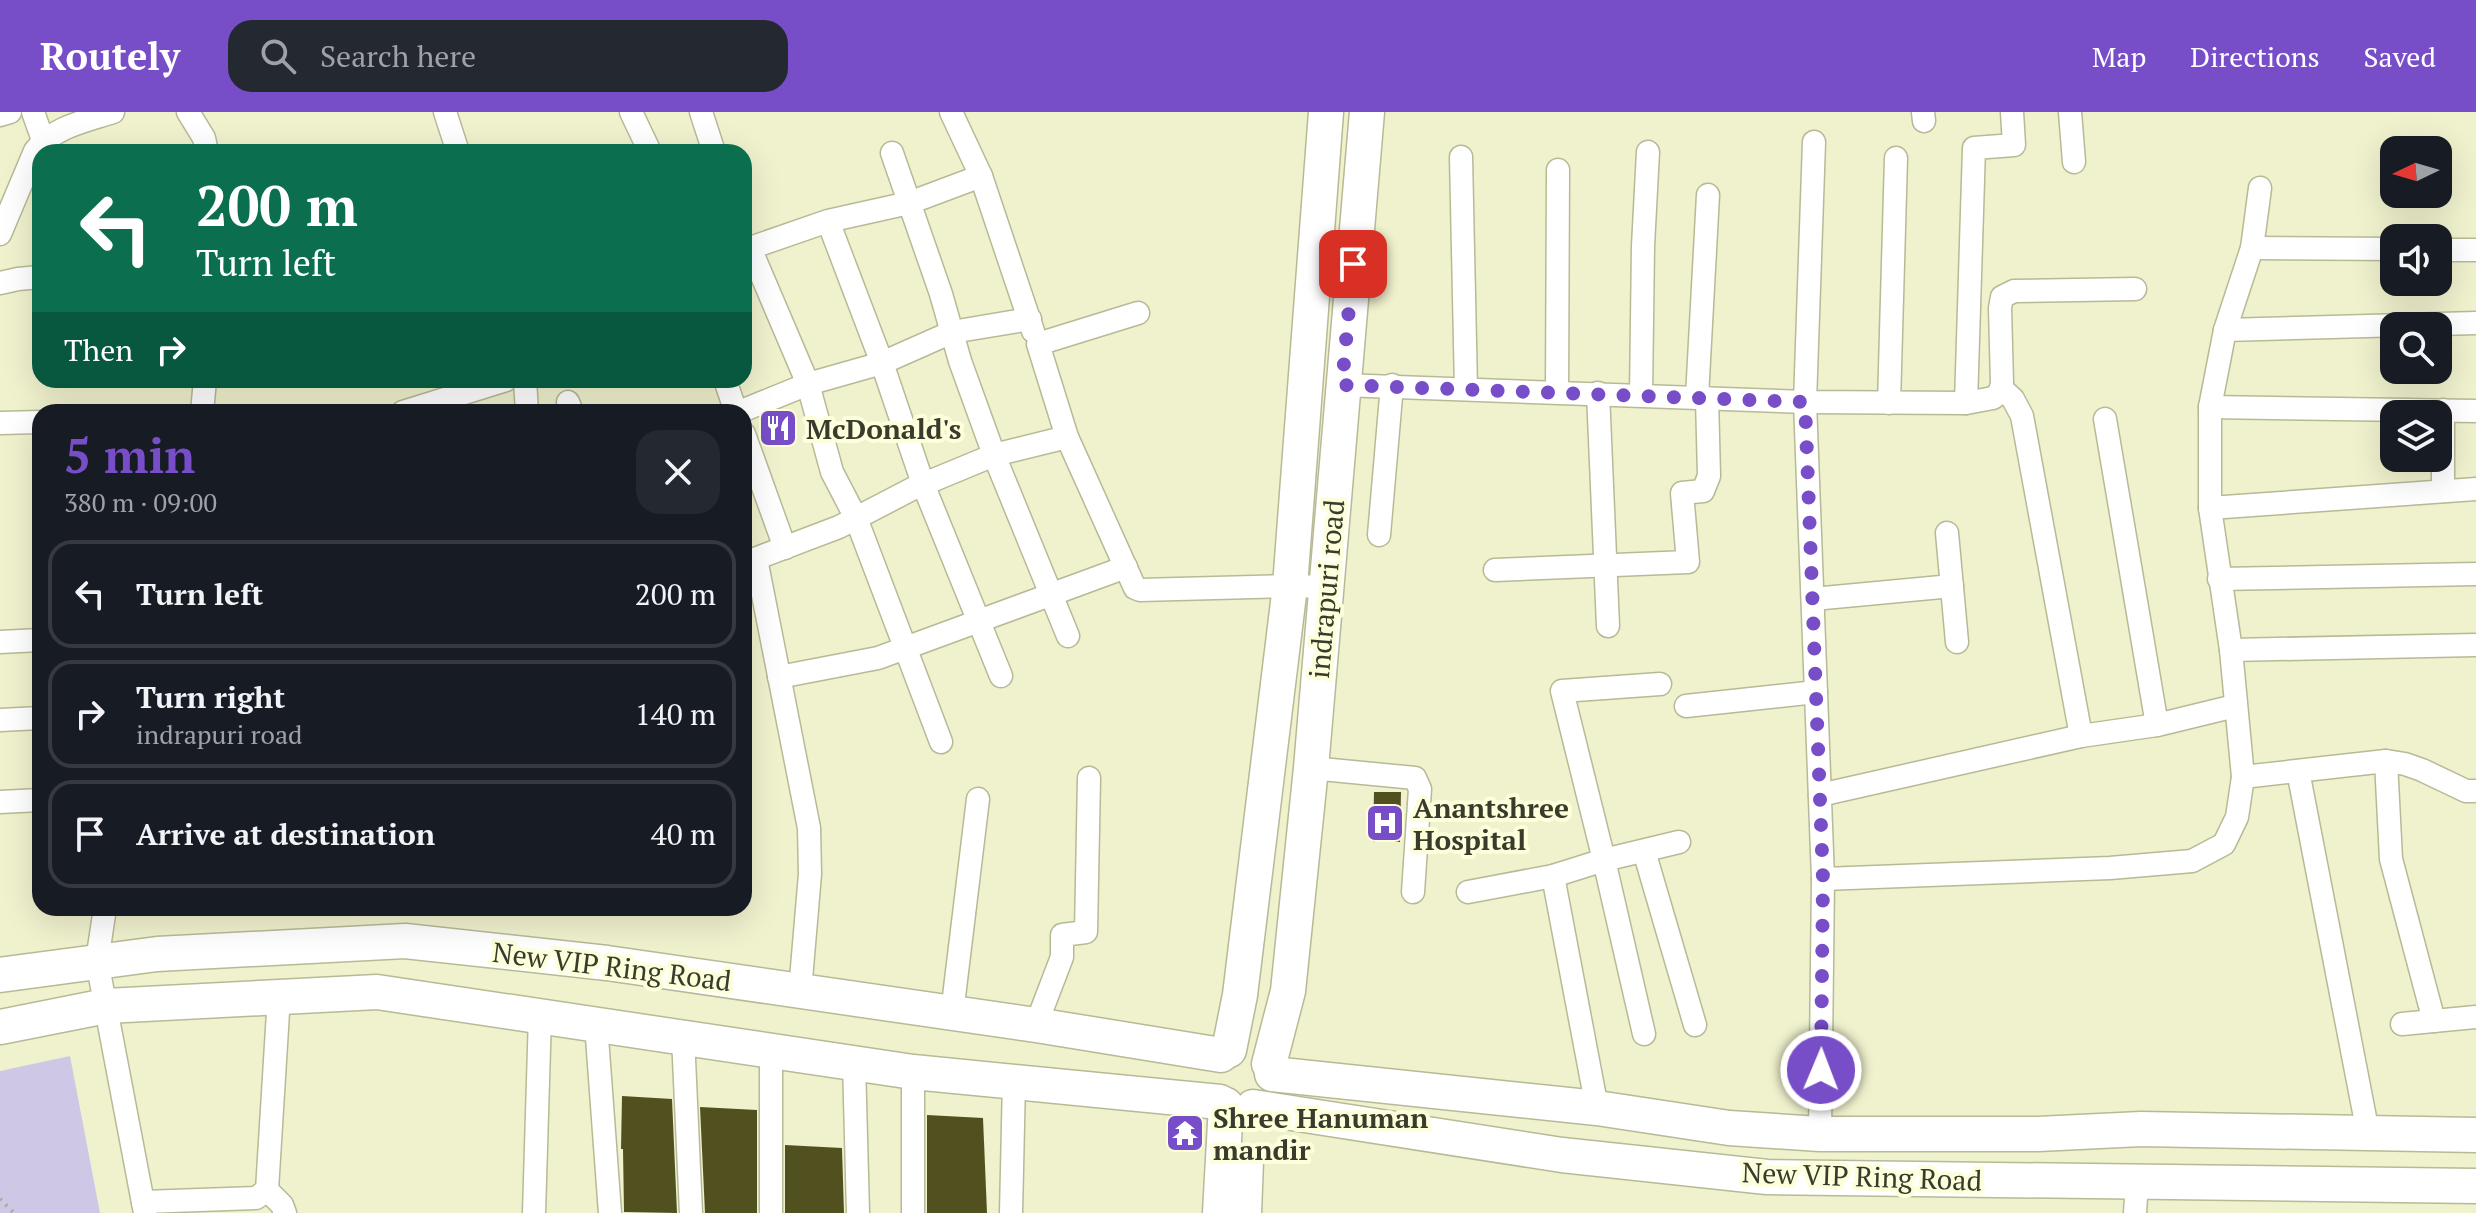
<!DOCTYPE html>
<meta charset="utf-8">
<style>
:root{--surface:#171b24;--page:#242831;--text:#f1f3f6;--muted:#9ea1a6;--line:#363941;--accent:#774ec7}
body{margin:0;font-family:"PT Serif",serif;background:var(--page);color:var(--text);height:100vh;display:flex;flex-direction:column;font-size:30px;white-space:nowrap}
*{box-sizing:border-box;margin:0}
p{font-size:26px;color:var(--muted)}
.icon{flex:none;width:44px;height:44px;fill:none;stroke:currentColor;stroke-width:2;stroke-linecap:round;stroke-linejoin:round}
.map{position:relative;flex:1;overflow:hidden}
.panel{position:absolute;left:32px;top:292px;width:720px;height:512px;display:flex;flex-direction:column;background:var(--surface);border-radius:24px;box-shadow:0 8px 32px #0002}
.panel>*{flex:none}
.top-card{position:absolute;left:32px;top:32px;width:720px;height:244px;border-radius:24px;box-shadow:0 8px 32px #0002;background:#0b6e4f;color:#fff;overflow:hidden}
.needle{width:52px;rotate:265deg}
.fabs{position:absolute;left:2380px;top:24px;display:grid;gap:16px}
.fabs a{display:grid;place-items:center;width:72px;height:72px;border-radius:16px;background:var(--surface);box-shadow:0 8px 32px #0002;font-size:40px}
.pin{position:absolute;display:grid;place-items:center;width:68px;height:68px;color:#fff;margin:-34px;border-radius:16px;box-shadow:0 4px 12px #0006}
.me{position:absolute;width:88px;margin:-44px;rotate:1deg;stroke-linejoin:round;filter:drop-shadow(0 0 6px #0008)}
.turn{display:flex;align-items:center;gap:28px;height:168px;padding:0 32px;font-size:36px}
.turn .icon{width:104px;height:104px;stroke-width:2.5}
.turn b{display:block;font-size:56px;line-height:68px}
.then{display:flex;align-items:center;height:76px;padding:0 32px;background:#0003;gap:16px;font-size:30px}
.round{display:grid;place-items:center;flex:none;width:84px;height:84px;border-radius:24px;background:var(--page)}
.overview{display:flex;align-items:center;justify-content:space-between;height:136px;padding:0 32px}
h1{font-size:48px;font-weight:600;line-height:60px;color:var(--accent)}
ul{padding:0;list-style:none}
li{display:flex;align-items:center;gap:24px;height:108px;margin:0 16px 12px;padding:0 16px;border:4px solid var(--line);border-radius:24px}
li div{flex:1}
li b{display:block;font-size:30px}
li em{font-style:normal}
header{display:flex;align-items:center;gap:48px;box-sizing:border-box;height:112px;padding:0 40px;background:var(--accent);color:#fff}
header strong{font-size:38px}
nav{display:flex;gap:44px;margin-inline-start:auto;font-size:28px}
.search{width:560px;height:72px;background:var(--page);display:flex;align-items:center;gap:20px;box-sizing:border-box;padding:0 28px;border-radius:24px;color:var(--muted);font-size:30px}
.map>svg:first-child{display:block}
.green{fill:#cec8e6}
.building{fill:#515120}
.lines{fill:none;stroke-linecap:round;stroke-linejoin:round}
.street-casing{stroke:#b8b996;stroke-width:25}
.primary-casing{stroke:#b8b996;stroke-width:37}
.path{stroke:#aaab8f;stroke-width:4;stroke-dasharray:2 6;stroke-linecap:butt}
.street{stroke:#fff;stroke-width:22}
.primary{stroke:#fff;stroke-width:34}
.route{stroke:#774ec7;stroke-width:14;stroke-dasharray:0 25.2}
.labels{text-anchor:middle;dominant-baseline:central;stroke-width:8;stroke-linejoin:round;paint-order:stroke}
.poi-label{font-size:28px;font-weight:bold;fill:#3a3b2c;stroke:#fdffda;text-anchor:start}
.street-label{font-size:28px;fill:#3a3b2c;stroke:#fdffda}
</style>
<header>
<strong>Routely</strong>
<div class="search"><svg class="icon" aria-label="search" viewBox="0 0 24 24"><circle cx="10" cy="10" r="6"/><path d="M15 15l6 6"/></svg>Search here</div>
<nav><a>Map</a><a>Directions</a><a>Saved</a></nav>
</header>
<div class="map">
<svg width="2476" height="1101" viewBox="0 0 2476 1101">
<rect width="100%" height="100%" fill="#f0f1cd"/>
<path class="green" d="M 70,944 L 100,1101 L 0,1101 L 0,959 Z"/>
<g class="building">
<path d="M 1374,680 L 1401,680 L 1400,730 L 1373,730 Z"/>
<path d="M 622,984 L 672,987 L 677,1101 L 624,1100 L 623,1037 L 621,1037 Z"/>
<path d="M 700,995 L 757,998 L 757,1101 L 705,1101 Z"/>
<path d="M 927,1003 L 983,1006 L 987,1101 L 927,1101 Z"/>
<path d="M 785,1033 L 842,1036 L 844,1101 L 785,1101 Z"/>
</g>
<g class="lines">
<g class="street-casing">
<g id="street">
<path d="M 33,0 L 43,28"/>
<path d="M 188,0 L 204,26 L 207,40"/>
<path d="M 445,0 L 458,40"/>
<path d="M 631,0 L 650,40"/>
<path d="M 701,0 L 714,40"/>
<path d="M 951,0 L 981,64 L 1033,219"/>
<path d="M 1923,0 L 1924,9"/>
<path d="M 2070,0 L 2074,50"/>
<path d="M 0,3 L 10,0"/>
<path d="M 1814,30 L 1805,290 L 1823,767 L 1820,1022"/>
<path d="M 892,41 L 941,182 L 960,249 L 994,343 L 1068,524"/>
<path d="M 1461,45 L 1466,277"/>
<path d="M 828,109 L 882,251 L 808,272 L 750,136 L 828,109 L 909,91 L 981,64"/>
<path d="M 0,122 L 35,39 C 53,15 86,9 113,0"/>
<path d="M 2252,136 L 2394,137"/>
<path d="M 2438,138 L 2476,138"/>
<path d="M 0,171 L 18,167 L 40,165"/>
<path d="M 2225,218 L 2476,211"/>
<path d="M 525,268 L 527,300"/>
<path d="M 725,268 L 736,300"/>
<path d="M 1342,273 L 1805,290 L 1966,291 L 1993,286 L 2000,280 L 2002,272 L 2000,196 L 2002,185 L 2014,179 L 2135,177"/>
<path d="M 1557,280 L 1558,58"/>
<path d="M 1598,281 L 1608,514"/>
<path d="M 1641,283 L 1643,134 L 1648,40"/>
<path d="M 1697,285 L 1708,83"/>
<path d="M 568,290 L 572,300"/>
<path d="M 1889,291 L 1896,46"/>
<path d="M 1966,291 L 1974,36 L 2014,33 L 2012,0"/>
<path d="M 2210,295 L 2476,299"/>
<path d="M 2443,298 L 2443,379"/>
<path d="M 202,300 L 205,268"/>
<path d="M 403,300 L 506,268"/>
<path d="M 739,300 L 808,272 L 832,360 L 856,406 L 941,630"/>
<path d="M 0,311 L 40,310"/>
<path d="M 744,322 L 785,436"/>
<path d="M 1067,325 L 1135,476 L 1140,478 L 1290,474 L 1328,475"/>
<path d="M 2210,396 L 2476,377"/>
<path d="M 1947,421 L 1957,530"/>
<path d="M 1379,423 L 1392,273"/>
<path d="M 756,447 L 809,716 L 810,762 L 800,879"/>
<path d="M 744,451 L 839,415 L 912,377 L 994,343 L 1067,325 L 1038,232 L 1138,201"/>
<path d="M 1495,458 L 1688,450 L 1682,381 L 1703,379 L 1709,364 L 1707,286"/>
<path d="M 2219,467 L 2476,462"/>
<path d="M 1813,487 L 1952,474"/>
<path d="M 0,530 L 40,528"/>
<path d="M 2231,538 L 2476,533"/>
<path d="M 1001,564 L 923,372 L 882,251 L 952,220 L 1030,207"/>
<path d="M 779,565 L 878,546 L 1126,455"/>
<path d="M 1686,594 L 1816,580"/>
<path d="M 0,608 L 40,606"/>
<path d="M 2157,613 L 2235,594"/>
<path d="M 2081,624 L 2157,613 L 2105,307"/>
<path d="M 2386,649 L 2391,747 L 2434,909"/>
<path d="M 1311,656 L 1415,666 L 1420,677 L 1413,780"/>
<path d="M 2298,659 L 2368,1021"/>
<path d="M 2243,665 L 2386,649 L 2405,652 L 2422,658 L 2466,679 L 2476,679"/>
<path d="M 1820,683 L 2081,624 L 2022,304 L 2013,287 L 2001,276"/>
<path d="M 0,690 L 40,688"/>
<path d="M 1644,739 L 1695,913"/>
<path d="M 1823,767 L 2110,756 L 2192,749 L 2224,732 L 2237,705 L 2243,665 L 2231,538 L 2210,396 L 2210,295 L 2225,218 L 2252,136 L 2260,76"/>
<path d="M 1468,780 L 1553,764"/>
<path d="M 105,796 L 97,849 L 145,1101"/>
<path d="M 952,901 L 978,687"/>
<path d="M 596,912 L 610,1101"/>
<path d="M 2402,912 L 2476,905"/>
<path d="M 1036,913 L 1062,845 L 1062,823 L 1086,820 L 1089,666"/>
<path d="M 1644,922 L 1604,748 L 1679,730"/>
<path d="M 683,925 L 691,1101"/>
<path d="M 771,938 L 771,1101"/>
<path d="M 854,950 L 858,1101"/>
<path d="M 1597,996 L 1553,764 L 1604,748 L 1562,579 L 1660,572"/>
<path d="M 267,1078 L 282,1093 L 285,1101"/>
<path d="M 143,1090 L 256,1086 L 267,1078 L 279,884"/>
<path d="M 534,1101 L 540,903"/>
<path d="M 913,1101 L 913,960"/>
<path d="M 1011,1101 L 1014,969"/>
<path d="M 2135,1101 L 2137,1070"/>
</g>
</g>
<g class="primary-casing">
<g id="primary">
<path d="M 0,863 L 157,842 L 405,829 L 607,851 L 1036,913 L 1221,943"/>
<path d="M 0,915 L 106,894 L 377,880 L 913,960 L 1220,990"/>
<path d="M 1229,938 L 1240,883 L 1290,474 L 1326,0"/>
<path d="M 1269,952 L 1288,879 L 1311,656 L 1367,0"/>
<path d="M 1272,962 L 1597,996 L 1729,1016 L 1820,1022 L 2038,1022 L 2141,1017 L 2476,1023"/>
<path d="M 1253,995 L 1562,1043 L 1767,1065 L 2476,1074"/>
<path d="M 1220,1101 L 1226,993"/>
<path d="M 1244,1101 L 1246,1049"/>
</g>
</g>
<path class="path" d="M 0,1087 L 14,1101"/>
<use href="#street" class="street"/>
<use href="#primary" class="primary"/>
</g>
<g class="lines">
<path class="route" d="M 1353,152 L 1342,273 L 1805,290 L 1823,767 L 1821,958"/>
</g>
<defs>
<g id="restaurant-square" transform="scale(2)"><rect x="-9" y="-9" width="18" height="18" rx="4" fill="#774ec7" stroke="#fdffda"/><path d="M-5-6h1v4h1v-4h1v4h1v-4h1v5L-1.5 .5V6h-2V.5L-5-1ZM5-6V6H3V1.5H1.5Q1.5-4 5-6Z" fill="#fff"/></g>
<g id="hospital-square" transform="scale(2)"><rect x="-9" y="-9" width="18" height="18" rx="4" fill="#774ec7" stroke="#fdffda"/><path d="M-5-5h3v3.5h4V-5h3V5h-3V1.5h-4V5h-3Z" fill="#fff"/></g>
<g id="temple-square" transform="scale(2)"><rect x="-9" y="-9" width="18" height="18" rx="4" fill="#774ec7" stroke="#fdffda"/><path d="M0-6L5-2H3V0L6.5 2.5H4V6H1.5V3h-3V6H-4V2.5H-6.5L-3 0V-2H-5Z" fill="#fff"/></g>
</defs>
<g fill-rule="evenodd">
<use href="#restaurant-square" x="778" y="316"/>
<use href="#hospital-square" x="1385" y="711"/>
<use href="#temple-square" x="1185" y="1021"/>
</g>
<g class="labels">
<g class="poi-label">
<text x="806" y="316">McDonald's</text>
<text x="1413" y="695">Anantshree<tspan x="1413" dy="32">Hospital</tspan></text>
<text x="1213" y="1005">Shree Hanuman<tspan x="1213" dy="32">mandir</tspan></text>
</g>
<g class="street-label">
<text transform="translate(1326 477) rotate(-85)">indrapuri road</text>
<text transform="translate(612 854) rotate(7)">New VIP Ring Road</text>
<text transform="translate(1862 1064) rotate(2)">New VIP Ring Road</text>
</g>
</g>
</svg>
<div class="fabs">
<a><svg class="needle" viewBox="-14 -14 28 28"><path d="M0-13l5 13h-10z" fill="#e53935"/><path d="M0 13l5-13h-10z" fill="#9ea1a6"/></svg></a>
<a><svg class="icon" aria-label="sound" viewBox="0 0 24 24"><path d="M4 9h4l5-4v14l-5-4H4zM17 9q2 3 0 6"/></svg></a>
<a><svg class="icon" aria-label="search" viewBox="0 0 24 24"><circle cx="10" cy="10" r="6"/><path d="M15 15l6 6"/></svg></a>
<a><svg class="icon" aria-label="layers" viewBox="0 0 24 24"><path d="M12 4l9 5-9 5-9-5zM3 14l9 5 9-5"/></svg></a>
</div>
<div class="pin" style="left:1353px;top:152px;background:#d93025"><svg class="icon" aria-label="arrive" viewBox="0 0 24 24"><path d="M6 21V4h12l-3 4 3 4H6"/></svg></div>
<svg class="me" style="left:1821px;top:958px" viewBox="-20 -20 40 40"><circle r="17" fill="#774ec7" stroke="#fff" stroke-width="3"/><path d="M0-11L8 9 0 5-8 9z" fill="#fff"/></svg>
<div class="top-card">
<div class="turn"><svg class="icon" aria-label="left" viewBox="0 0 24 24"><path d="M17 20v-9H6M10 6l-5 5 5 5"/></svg><div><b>200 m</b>Turn left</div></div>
<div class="then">Then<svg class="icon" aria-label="right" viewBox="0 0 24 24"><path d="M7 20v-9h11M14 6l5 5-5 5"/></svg></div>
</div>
<section class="panel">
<div class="overview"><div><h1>5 min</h1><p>380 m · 09:00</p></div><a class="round"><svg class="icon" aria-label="close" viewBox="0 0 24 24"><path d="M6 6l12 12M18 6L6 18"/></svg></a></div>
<ul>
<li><svg class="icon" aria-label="left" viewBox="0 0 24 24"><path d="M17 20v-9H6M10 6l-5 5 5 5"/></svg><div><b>Turn left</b></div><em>200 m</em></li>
<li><svg class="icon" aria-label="right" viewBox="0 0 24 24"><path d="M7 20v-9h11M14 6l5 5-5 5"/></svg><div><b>Turn right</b><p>indrapuri road</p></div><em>140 m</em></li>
<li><svg class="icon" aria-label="arrive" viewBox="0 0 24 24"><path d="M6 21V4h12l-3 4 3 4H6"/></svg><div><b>Arrive at destination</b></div><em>40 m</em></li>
</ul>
</section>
</div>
